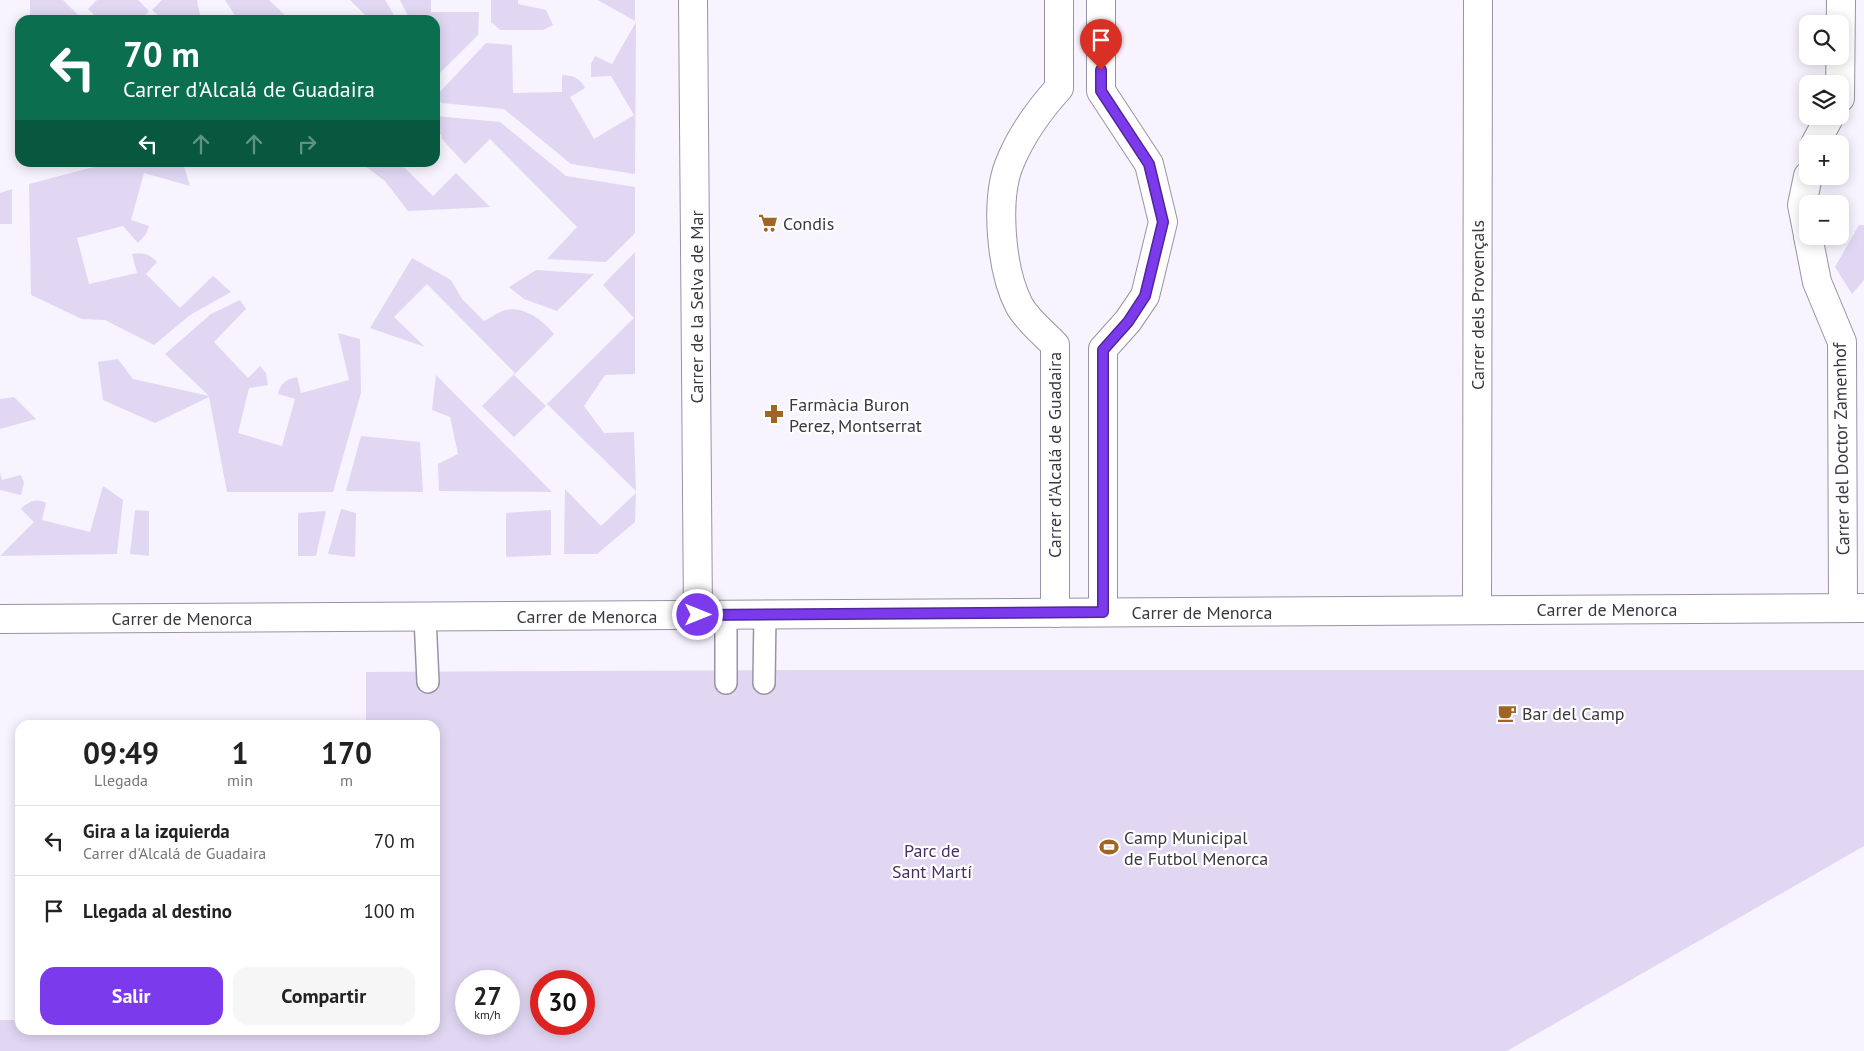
<!DOCTYPE html>
<html lang="es">
<meta charset="utf-8">
<style>
:root{--surface:#fff;--page:#f6f6f6;--text:#222;--muted:#767676;--line:#e0e0e0;--accent:#7c3aed}
body{margin:0;font-family:"PT Sans",sans-serif;background:var(--page);color:var(--text);height:100vh;display:flex;flex-direction:column;font-size:19px;white-space:nowrap}
*{box-sizing:border-box;margin:0}
p{font-size:16px;color:var(--muted)}
.icon{flex:none;width:28px;height:28px;fill:none;stroke:currentColor;stroke-width:2;stroke-linecap:round;stroke-linejoin:round}
.map{position:relative;flex:1;overflow:hidden}
.drawer{position:absolute;left:15px;top:720px;width:425px;height:315px;display:flex;flex-direction:column;background:var(--surface);border-radius:15px;box-shadow:0 2px 12px #0003}
.drawer>*{flex:none}
.banner{position:absolute;left:15px;top:15px;width:425px;height:152px;border-radius:15px;box-shadow:0 2px 12px #0003;background:#0b6e4f;color:#fff;overflow:hidden}
.buttons{position:absolute;left:1799px;top:15px;display:grid;gap:10px}
.buttons a{display:grid;place-items:center;width:50px;height:50px;border-radius:10px;background:var(--surface);box-shadow:0 2px 12px #0003;font-size:25px}
.speed{position:absolute;left:455px;top:970px;display:flex;gap:10px;font-size:25px;font-weight:700;text-align:center}
.speed>*{display:grid;place-content:center;width:65px;height:65px;border-radius:50%;background:var(--surface);box-shadow:0 2px 12px #0003;line-height:1}
.speed small{font-size:12px;font-weight:400}
.speed .limit{border:8px solid #d22;background:#fff;color:#111}
.pin{position:absolute;display:grid;place-items:center;width:42px;height:42px;color:#fff;margin:-51px -21px;border-radius:50% 50% 50% 0;rotate:-45deg;box-shadow:0 0 5px #0007}
.pin .icon{rotate:45deg}
.me{position:absolute;width:55px;margin:-28px;rotate:90deg;stroke-linejoin:round;filter:drop-shadow(0 0 4px #0008)}
.turn{display:flex;align-items:center;gap:18px;height:105px;padding:0 25px;font-size:22px}
.turn .icon{width:65px;height:65px;stroke-width:2.5}
.turn b{display:block;font-size:35px;line-height:42px}
.lanes{display:flex;align-items:center;height:48px;padding:0 25px;background:#0003;justify-content:center;gap:25px;direction:ltr}
.lanes .off{opacity:.35}
.eta{display:flex;justify-content:space-evenly;align-items:center;height:85px;text-align:center}
.eta b{font-size:30px;font-weight:600;line-height:35px}
.action{display:flex;gap:10px;margin-top:auto;padding:10px 25px}
.action a{flex:1;height:58px;border-radius:15px;background:var(--accent);color:#fff;font-size:20px;font-weight:600;line-height:58px;text-align:center}
.action a+a{background:var(--page);color:var(--text)}
ul{padding:0;list-style:none}
li{display:flex;align-items:center;gap:15px;height:70px;padding:0 25px;border-top:1px solid var(--line)}
li div{flex:1}
li b{display:block;font-size:19px}
li em{font-style:normal}
.map>svg:first-child{display:block}
.green{fill:#e1d7f3;fill-rule:evenodd}
.lines{fill:none;stroke-linecap:round;stroke-linejoin:round}
.lane-casing{stroke:#9993a5;stroke-width:24}
.street-casing{stroke:#9993a5;stroke-width:30}
.lane{stroke:#fff;stroke-width:21}
.street{stroke:#fff;stroke-width:28}
.route-casing{stroke:#51269a;stroke-width:12}
.route{stroke:#7c3aed;stroke-width:9}
.labels{text-anchor:middle;dominant-baseline:central;stroke-width:4.5;stroke-linejoin:round;paint-order:stroke}
.poi-label{font-size:18px;fill:#3b3940;stroke:#fff;text-anchor:start}
.street-label{font-size:18px;fill:#3b3940;stroke:#fff}
.park-label{font-size:18px;fill:#463163;stroke:#fff}
</style>
<div class="map">
<svg width="1864" height="1051" viewBox="0 0 1864 1051">
<rect width="100%" height="100%" fill="#f7f3ff"/>
<g class="green">
<path d="M 30,0 L 63,0 L 83,20 L 30,20 Z"/>
<path d="M 97,0 L 138,0 L 149,11 L 141,20 L 99,20 L 88,9 Z"/>
<path d="M 162,0 L 197,0 L 201,20 L 163,20 L 152,10 Z"/>
<path d="M 225,0 L 269,0 L 290,20 L 238,20 Z"/>
<path d="M 350,0 L 385,0 L 397,20 L 370,20 Z"/>
<path d="M 400,0 L 431,0 L 431,12 L 479,12 L 478,35 L 435,78 L 435,20 L 410,20 Z"/>
<path d="M 491,0 L 518,0 L 518,4 L 546,10 L 553,25 L 543,30 L 500,30 L 491,22 Z"/>
<path d="M 598,0 L 635,0 L 635,21 Z"/>
<path d="M 636,22 L 635,174 L 571,164 L 504,109 L 442,103 L 435,97 L 486,43 L 512,45 L 513,93 L 562,92 L 562,75 C 573,75 580,78 585,88 L 570,97 L 594,139 L 634,115 L 611,76 L 591,77 L 591,64 L 595,56 L 612,64 Z"/>
<path d="M 435,116 L 500,122 L 566,176 L 635,187 L 635,233 L 606,262 L 547,259 L 577,227 L 490,139 L 465,164 L 441,138 L 442,136 L 435,127 Z"/>
<path d="M 109,163 L 183,163 L 190,186 L 144,173 L 131,220 L 149,226 L 146,234 L 138,243 L 123,226 L 77,238 L 89,284 L 137,273 L 132,254 C 143,252 150,254 157,262 L 146,274 L 180,308 L 213,276 L 231,292 L 190,315 L 154,345 L 105,320 L 82,319 L 31,295 L 29,184 Z"/>
<path d="M 361,163 L 400,163 L 433,196 L 456,173 L 490,207 L 408,211 L 385,181 Z"/>
<path d="M 12,189 L 12,224 L 0,224 L 0,193 Z"/>
<path d="M 1859,225 L 1864,225 L 1864,280 L 1852,294 L 1835,267 Z"/>
<path d="M 635,252 L 635,374 L 605,375 L 584,406 L 604,433 L 634,432 L 636,491 L 547,404 L 634,318 L 603,285 Z"/>
<path d="M 412,258 L 451,280 L 462,299 L 484,321 C 491,318 499,311 506,310 C 525,306 543,321 554,334 L 514,375 L 546,406 L 514,437 L 482,406 L 515,373 L 427,284 L 394,317 L 425,347 L 370,328 Z"/>
<path d="M 536,270 L 594,274 L 557,311 L 524,299 L 509,287 Z"/>
<path d="M 240,300 L 246,309 L 214,342 L 248,378 L 260,366 L 266,373 L 268,385 L 249,388 L 238,433 L 282,446 L 295,399 L 278,394 C 280,384 286,379 297,377 L 301,393 L 349,380 L 338,333 L 360,339 L 361,393 L 333,492 L 227,492 L 209,397 L 155,423 L 103,400 L 98,362 L 118,359 L 133,379 L 209,396 L 165,354 L 211,314 Z"/>
<path d="M 436,375 L 552,492 L 439,491 L 438,464 L 458,454 L 450,417 L 432,410 Z"/>
<path d="M 14,397 L 36,419 L 0,429 L 0,399 Z"/>
<path d="M 361,436 L 420,442 L 423,492 L 346,491 Z"/>
<path d="M 0,472 L 2,480 L 21,475 L 24,483 L 21,495 L 0,490 Z"/>
<path d="M 103,486 L 123,500 L 117,554 L 0,556 L 34,522 L 21,509 C 29,501 36,498 46,503 L 42,520 L 90,532 Z"/>
<path d="M 565,489 L 601,526 L 636,493 L 635,522 L 597,554 L 564,554 Z"/>
<path d="M 341,509 L 356,513 L 355,557 L 328,554 Z"/>
<path d="M 135,510 L 149,511 L 149,556 L 130,554 Z"/>
<path d="M 551,510 L 551,555 L 506,557 L 506,513 Z"/>
<path d="M 326,511 L 316,556 L 298,556 L 298,513 Z"/>
<path d="M 802,670 L 1864,670 L 1864,846 L 1507,1051 L 0,1051 L 0,1020 L 20,1020 L 20,1030 L 435,1030 L 435,725 L 366,725 L 366,672 ZM 466,981 L 509,981 L 509,1024 L 466,1024 ZM 541,981 L 584,981 L 584,1024 L 541,1024 Z"/>
</g>
<g class="lines">
<g class="lane-casing">
<g id="lane">
<path d="M 425,617 L 428,682"/>
<path d="M 726,683 L 726,615"/>
<path d="M 764,683 L 765,614"/>
</g>
</g>
<g class="street-casing">
<g id="street">
<path d="M 693,0 L 698,615"/>
<path d="M 1101,0 L 1101,91 L 1149,164 L 1163,222 L 1145,296 L 1128,321 L 1103,349 L 1103,612"/>
<path d="M 1840,98 L 1841,0"/>
<path d="M 1815,144 L 1830,116"/>
<path d="M 1808,235 L 1802,205 L 1808,176"/>
<path d="M 1808,236 L 1817,282 L 1842,342 L 1843,608"/>
<path d="M 1477,610 L 1478,0"/>
<path d="M 1055,613 L 1055,345 C 1044,333 1027,320 1019,305 C 1001,270 994,197 1011,160 C 1023,132 1039,110 1059,88 L 1059,0"/>
<path d="M 0,619 L 1864,608"/>
</g>
</g>
<use href="#lane" class="lane"/>
<use href="#street" class="street"/>
</g>
<g class="lines">
<g class="route-casing">
<path id="route" d="M 698,615 L 1103,612 L 1103,350 L 1128,322 L 1145,296 L 1163,222 L 1149,164 L 1101,91 L 1101,70"/>
</g>
<use href="#route" class="route"/>
</g>
<defs>
<g id="supermarket-bare" transform="scale(1.5)"><path d="M-6-5.5h2.5l.6 2H6L4.5 2H-2.5L-4.4-4H-6ZM-1.5 3.2a1.3 1.3 0 1 0 .1 0ZM3 3.2a1.3 1.3 0 1 0 .1 0Z" fill="#a06525" stroke="#fff" stroke-width="2.5" paint-order="stroke"/></g>
<g id="pharmacy-bare" transform="scale(1.5)"><path d="M-2-6h4v4h4v4h-4v4h-4v-4h-4v-4h4Z" fill="#a06525" stroke="#fff" stroke-width="2.5" paint-order="stroke"/></g>
<g id="cafe-bare" transform="scale(1.5)"><path d="M-5.5-4.5H6V0H3Q3 3.5 0 3.5H-2.5Q-5.5 3.5-5.5 0ZM3-3.2v2h1.7v-2ZM-6 4.5H4V6H-6Z" fill="#a06525" stroke="#fff" stroke-width="2.5" paint-order="stroke"/></g>
<g id="stadium-bare" transform="scale(1.5)"><path d="M0-5a6.5 5 0 1 0 0 10a6.5 5 0 1 0 0-10ZM-3.5-1.8h7v3.6h-7Z" fill="#a06525" stroke="#fff" stroke-width="2.5" paint-order="stroke"/></g>
</defs>
<g fill-rule="evenodd">
<use href="#supermarket-bare" x="768" y="223"/>
<use href="#pharmacy-bare" x="774" y="414"/>
<use href="#cafe-bare" x="1507" y="713"/>
<use href="#stadium-bare" x="1109" y="847"/>
</g>
<g class="labels">
<g class="poi-label">
<text x="783" y="223">Condis</text>
<text x="789" y="404">Farmàcia Buron<tspan x="789" dy="21">Perez, Montserrat</tspan></text>
<text x="1522" y="713">Bar del Camp</text>
<text x="1124" y="837">Camp Municipal<tspan x="1124" dy="21">de Futbol Menorca</tspan></text>
</g>
<g class="street-label">
<text transform="translate(1477 305) rotate(-90)">Carrer dels Provençals</text>
<text transform="translate(696 307) rotate(-90)">Carrer de la Selva de Mar</text>
<text transform="translate(1841 449) rotate(-91)">Carrer del Doctor Zamenhof</text>
<text transform="translate(1054 455) rotate(-90)">Carrer d'Alcalá de Guadaira</text>
<text x="1607" y="609">Carrer de Menorca</text>
<text x="1202" y="612">Carrer de Menorca</text>
<text x="587" y="616">Carrer de Menorca</text>
<text x="182" y="618">Carrer de Menorca</text>
</g>
<g class="park-label">
<text x="932" y="850">Parc de<tspan x="932" dy="21">Sant Martí</tspan></text>
</g>
</g>
</svg>
<div class="buttons">
<a><svg class="icon" aria-label="search" viewBox="0 0 24 24"><circle cx="10" cy="10" r="6"/><path d="M15 15l6 6"/></svg></a>
<a><svg class="icon" aria-label="layers" viewBox="0 0 24 24"><path d="M12 4l9 5-9 5-9-5zM3 14l9 5 9-5"/></svg></a>
<a>+</a>
<a>−</a>
</div>
<div class="speed"><div>27<small>km/h</small></div><div class="limit">30</div></div>
<div class="pin" style="left:1101px;top:70px;background:#d93025"><svg class="icon" aria-label="arrive" viewBox="0 0 24 24"><path d="M6 21V4h12l-3 4 3 4H6"/></svg></div>
<svg class="me" style="left:698px;top:615px" viewBox="-20 -20 40 40"><circle r="17" fill="#7c3aed" stroke="#fff" stroke-width="3"/><path d="M0-11L8 9 0 5-8 9z" fill="#fff"/></svg>
<div class="banner">
<div class="turn"><svg class="icon" aria-label="left" viewBox="0 0 24 24"><path d="M17 20v-9H6M10 6l-5 5 5 5"/></svg><div><b>70 m</b>Carrer d'Alcalá de Guadaira</div></div>
<div class="lanes"><svg class="icon" aria-label="left" viewBox="0 0 24 24"><path d="M17 20v-9H6M10 6l-5 5 5 5"/></svg><svg class="icon off" aria-label="ahead" viewBox="0 0 24 24"><path d="M12 20V5M6 11l6-6 6 6"/></svg><svg class="icon off" aria-label="ahead" viewBox="0 0 24 24"><path d="M12 20V5M6 11l6-6 6 6"/></svg><svg class="icon off" aria-label="right" viewBox="0 0 24 24"><path d="M7 20v-9h11M14 6l5 5-5 5"/></svg></div>
</div>
<section class="drawer">
<div class="eta">
<div><b>09:49</b><p>Llegada</p></div>
<div><b>1</b><p>min</p></div>
<div><b>170</b><p>m</p></div>
</div>
<ul>
<li><svg class="icon" aria-label="left" viewBox="0 0 24 24"><path d="M17 20v-9H6M10 6l-5 5 5 5"/></svg><div><b>Gira a la izquierda</b><p>Carrer d'Alcalá de Guadaira</p></div><em>70 m</em></li>
<li><svg class="icon" aria-label="arrive" viewBox="0 0 24 24"><path d="M6 21V4h12l-3 4 3 4H6"/></svg><div><b>Llegada al destino</b></div><em>100 m</em></li>
</ul>
<div class="action"><a>Salir</a><a>Compartir</a></div>
</section>
</div>
